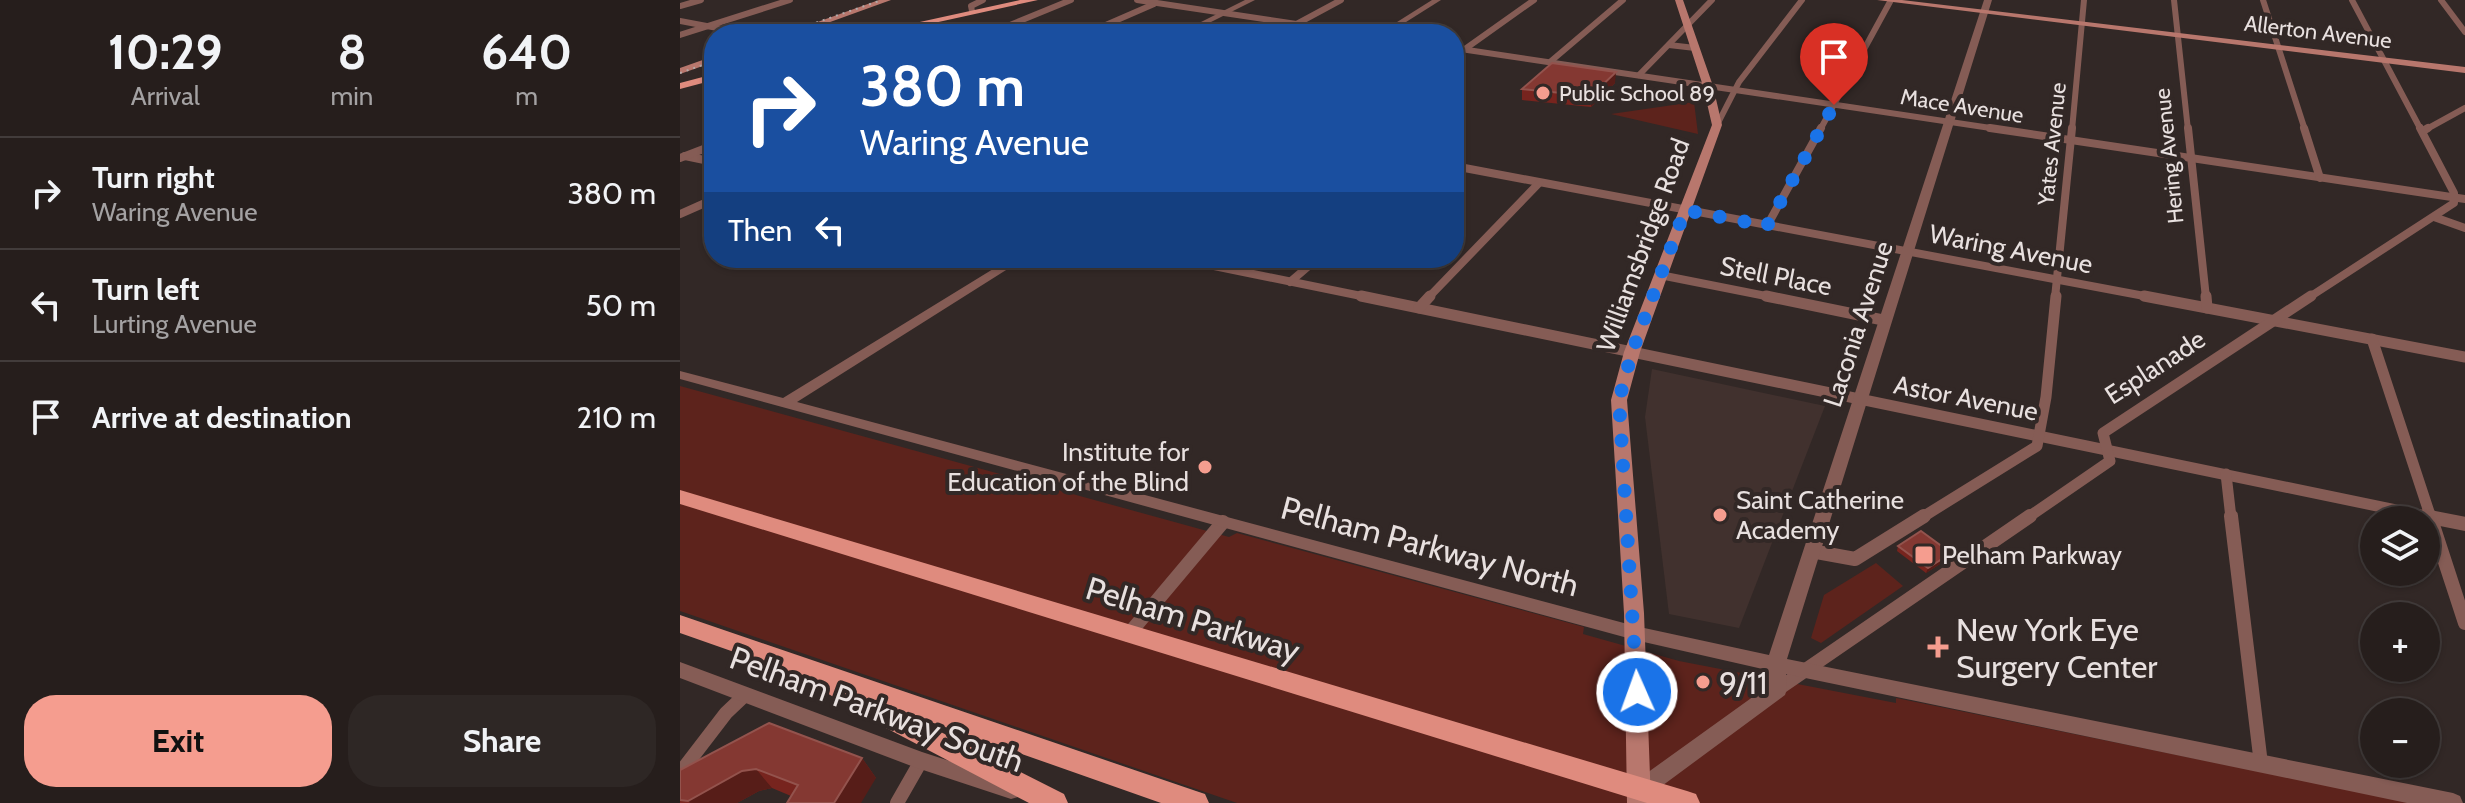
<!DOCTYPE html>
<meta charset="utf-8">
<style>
:root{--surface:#261e1c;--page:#2e2725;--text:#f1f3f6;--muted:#a4a2a3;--line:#423c3b;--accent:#f59d8f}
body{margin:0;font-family:Cabin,sans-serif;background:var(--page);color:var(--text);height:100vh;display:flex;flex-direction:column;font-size:30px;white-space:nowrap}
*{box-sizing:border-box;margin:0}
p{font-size:26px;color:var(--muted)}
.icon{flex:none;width:44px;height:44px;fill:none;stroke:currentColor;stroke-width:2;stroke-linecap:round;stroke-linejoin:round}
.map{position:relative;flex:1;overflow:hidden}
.side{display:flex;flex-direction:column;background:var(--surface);width:680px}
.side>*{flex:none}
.guide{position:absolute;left:24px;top:24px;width:760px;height:244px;border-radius:32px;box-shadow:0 2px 6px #0004,0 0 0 2px var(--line);background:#1a4fa0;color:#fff;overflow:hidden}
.buttons{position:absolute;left:1680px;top:506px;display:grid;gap:16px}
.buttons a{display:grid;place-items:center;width:80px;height:80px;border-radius:50%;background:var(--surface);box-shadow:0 2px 6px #0004,0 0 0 2px var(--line);font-size:40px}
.pin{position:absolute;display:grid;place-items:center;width:68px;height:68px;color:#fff;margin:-82px -34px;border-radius:50% 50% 50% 0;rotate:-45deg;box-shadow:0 0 8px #0007}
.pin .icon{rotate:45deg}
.me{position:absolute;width:88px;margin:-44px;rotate:358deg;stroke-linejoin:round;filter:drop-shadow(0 0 6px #0008)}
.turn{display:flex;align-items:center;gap:28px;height:168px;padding:0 24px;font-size:36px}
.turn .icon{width:104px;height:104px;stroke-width:2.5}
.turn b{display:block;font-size:56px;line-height:68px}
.then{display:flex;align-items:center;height:76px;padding:0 24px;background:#0003;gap:16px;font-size:30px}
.eta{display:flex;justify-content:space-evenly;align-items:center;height:136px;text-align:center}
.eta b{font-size:48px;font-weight:700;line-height:56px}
.action{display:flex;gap:16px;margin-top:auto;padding:16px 24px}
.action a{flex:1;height:92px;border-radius:32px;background:var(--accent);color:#111;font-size:32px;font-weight:700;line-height:92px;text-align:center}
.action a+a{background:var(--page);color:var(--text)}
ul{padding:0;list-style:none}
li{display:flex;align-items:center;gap:24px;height:112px;padding:0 24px;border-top:2px solid var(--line)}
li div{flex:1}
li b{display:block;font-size:30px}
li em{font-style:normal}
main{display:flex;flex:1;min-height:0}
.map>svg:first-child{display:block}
.built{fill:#41312e}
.green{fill:#5d231c}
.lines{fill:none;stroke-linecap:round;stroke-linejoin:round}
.minor-far3{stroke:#855c55;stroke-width:6}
.minor-far2{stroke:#855c55;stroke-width:8}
.minor-far1{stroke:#855c55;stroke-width:11}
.minor{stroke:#855c55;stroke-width:14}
.tertiary{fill:#855c55;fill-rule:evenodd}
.secondary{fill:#b8776d;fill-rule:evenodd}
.primary{fill:#df8b7e;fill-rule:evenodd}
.rail{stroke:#b3aaa9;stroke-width:2;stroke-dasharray:2 5;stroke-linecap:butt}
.wall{fill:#77241e}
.shaded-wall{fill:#571d18}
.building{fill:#843832;stroke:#93534d;stroke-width:2}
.route{stroke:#1a73e8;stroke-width:14;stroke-dasharray:0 25.2}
.poi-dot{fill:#f59d8f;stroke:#322826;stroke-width:3}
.labels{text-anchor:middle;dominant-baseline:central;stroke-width:8;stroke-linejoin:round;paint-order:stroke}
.far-street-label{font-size:22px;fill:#e8e0df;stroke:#322826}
.far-poi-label{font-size:22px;fill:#e8e0df;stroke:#322826;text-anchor:start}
.street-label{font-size:26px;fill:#e8e0df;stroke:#322826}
.poi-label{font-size:26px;fill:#e8e0df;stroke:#322826;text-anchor:start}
.near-street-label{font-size:32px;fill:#e8e0df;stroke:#322826}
.near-poi-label{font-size:32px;fill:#e8e0df;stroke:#322826;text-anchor:start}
</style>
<main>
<section class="side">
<div class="eta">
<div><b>10:29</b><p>Arrival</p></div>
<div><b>8</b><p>min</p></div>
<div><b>640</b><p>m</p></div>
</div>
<ul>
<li><svg class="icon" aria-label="right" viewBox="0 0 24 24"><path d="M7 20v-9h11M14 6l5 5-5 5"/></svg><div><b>Turn right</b><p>Waring Avenue</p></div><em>380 m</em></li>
<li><svg class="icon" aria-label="left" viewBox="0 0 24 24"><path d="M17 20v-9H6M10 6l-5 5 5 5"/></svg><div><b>Turn left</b><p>Lurting Avenue</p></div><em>50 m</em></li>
<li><svg class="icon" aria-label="arrive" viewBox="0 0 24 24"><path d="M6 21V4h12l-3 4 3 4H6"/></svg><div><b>Arrive at destination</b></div><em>210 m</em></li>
</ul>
<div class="action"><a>Exit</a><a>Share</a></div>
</section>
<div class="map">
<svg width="1785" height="803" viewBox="0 0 1785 803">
<rect width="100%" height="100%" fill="#322826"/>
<path class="built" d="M 972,369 L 1145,406 L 1059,628 L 989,614 L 965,417 Z"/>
<g class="green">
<path d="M 1014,102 L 1018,134 L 931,114 Z"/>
<path d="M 0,386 L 549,537 L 557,533 L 904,627 L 903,634 L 999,661 L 1216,703 L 1216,698 L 1734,803 L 557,803 L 0,611 Z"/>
<path d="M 1196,563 L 1223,586 L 1141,643 L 1131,638 L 1144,595 Z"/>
</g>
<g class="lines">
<g class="minor-far3">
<path d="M 457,0 L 684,34"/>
<path d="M 1494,0 L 1508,130"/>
<path d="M 1583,0 L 1625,130"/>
<path d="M 1672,0 L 1741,130"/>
<path d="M 1761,0 L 1785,32"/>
<path d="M 0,6 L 21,0"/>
<path d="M 292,11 L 291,6 L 303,0"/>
<path d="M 0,21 L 69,34"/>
<path d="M 308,34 L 391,0"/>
<path d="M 405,34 L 474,4"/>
<path d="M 598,34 L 661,0"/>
<path d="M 0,35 L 110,0"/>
<path d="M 989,45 L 1015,48"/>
<path d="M 774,48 L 1324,130"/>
<path d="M 785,49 L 854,0"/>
<path d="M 870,62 L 943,0"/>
<path d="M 959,75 L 1032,0"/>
<path d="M 1037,125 L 1059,82 L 1122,0"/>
<path d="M 1140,130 L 1211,0"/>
<path d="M 1392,130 L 1404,0"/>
<path d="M 1745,130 L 1785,108"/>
</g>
<g class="minor-far2">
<path d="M 1310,128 L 1785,199"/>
<path d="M 1508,128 L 1526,298"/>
<path d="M 1624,128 L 1640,178"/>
<path d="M 1743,131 L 1748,128"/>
<path d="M 5,156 L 34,162"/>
<path d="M 0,158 L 34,145"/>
<path d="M 774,166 L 1475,298"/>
<path d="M 0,214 L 34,199"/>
<path d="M 1754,217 L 1785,228"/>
<path d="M 1087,226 L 1141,128"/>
<path d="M 495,258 L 691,298"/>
<path d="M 980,275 L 1096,298"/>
<path d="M 610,282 L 638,258"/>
<path d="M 748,298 L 859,183"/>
<path d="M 1375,298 L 1392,128"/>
<path d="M 1628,298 L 1774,203 L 1774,193 L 1740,128"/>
</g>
<g class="minor-far1">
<path d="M 681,296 L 1755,518"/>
<path d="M 1086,296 L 1203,320"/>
<path d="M 1464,296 L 1785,357"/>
<path d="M 1526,296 L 1527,308"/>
<path d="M 739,308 L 750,296"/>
<path d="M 1692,339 L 1751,518"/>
<path d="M 1546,474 L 1551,518"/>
<path d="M 1241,518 L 1357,446 L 1366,397 L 1376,296"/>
<path d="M 1347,518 L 1430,461 L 1423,433 L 1631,296"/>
</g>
<g class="minor">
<path d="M 1551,516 L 1581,764"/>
<path d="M 1745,516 L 1785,524"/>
<path d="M 1750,516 L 1785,623"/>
<path d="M 1131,551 L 1175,559 L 1244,516"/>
<path d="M 448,635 L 543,522"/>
<path d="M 1098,689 L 1350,516"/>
<path d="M 0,773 L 46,713 L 65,695"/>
<path d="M 217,803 L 241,761"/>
</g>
<g class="tertiary">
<path d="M 565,0 L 575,0 L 507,34 L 497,34 Z"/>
<path d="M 752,0 L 761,0 L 707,34 L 698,34 Z"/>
<path d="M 1304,0 L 1312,0 L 1107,659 L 1773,793 L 1780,796 L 1783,803 L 1727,803 L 1106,674 L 1107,689 L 1105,695 L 967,797 L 960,799 L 953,797 L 950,790 L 953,783 L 1088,686 L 1087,670 L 955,640 L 0,379 L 0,371 L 103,398 L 331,258 L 345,258 L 117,402 L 955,626 L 1089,655 Z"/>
<path d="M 0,662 L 242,752 L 331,781 L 338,783 L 341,790 L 338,797 L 331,799 L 234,767 L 0,678 Z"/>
</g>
<g class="secondary">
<path d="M 199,0 L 211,0 L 117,34 L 104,34 Z"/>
<path d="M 995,0 L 1003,0 L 1033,86 L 1042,125 L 960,352 L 947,400 L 964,613 L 971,803 L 947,803 L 944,613 L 931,400 L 944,352 L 1032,125 L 1023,86 Z"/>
<path d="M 1197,0 L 1222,0 L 1785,67 L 1785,73 Z"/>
<path d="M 34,56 L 34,62 L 0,74 L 0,68 Z"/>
</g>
<g class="primary">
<path d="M 340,0 L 358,0 L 204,34 L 185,34 Z"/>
<path d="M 34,74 L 34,80 L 0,89 L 0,83 Z"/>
<path d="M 0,490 L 1007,791 L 1016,794 L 1020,803 L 967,803 L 0,504 Z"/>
<path d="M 0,615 L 516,791 L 525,794 L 529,803 L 481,803 L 217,710 L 384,794 L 388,803 L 349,803 L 189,719 L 147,693 L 145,684 L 0,633 Z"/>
</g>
<g class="rail">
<path d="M 103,34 L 202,0"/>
<path d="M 0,73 L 34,61"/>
</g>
</g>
<g class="wall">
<path d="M 935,83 L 911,107 L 842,100 L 842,89 Z"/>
<path d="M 1218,546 L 1269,558 L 1246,573 L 1217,551 Z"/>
<path d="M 182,758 L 196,778 L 111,796 L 92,788 L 79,791 L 57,803 L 0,803 L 0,770 Z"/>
</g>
<g class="shaded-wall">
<path d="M 936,72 L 935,83 L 911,107 L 911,96 Z"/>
<path d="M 1271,553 L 1269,558 L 1246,573 L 1248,568 Z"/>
<path d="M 182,758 L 196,778 L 181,803 L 154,803 Z"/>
<path d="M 76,769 L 92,788 L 79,791 L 57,803 L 10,803 L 8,801 L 62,771 Z"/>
</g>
<g class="building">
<path d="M 872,63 L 936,72 L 911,96 L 842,89 Z"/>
<path d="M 1241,531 L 1271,553 L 1248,568 L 1218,546 Z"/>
<path d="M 89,723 L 182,758 L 154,803 L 107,803 L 118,785 L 76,769 L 62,771 L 8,801 L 0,800 L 0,770 Z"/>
</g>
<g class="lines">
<path class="route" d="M 957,692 L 939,400 L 952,352 L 1005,210 L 1087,226 L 1154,105"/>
</g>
<g class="poi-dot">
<circle cx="863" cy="93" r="8"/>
<circle cx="525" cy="467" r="8"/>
<circle cx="1040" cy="515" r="8"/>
<rect x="1234" y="545" width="20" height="20" rx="4"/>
<path d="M1254 635h8v8h8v8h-8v8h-8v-8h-8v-8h8z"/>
<circle cx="1023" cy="682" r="8"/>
</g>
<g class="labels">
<g class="far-street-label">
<text transform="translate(1638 32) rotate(7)">Allerton Avenue</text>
<text transform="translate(1282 106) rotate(9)">Mace Avenue</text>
<text transform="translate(1372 144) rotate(-84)">Yates Avenue</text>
<text transform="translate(1489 156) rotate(-96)">Hering Avenue</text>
</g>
<g class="far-poi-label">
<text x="879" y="93">Public School 89</text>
</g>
<g class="street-label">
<text transform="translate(963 245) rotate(-70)">Williamsbridge Road</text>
<text transform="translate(1331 249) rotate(11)">Waring Avenue</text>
<text transform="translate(1096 276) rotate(11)">Stell Place</text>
<text transform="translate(1178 324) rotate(-72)">Laconia Avenue</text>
<text transform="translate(1475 367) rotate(-33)">Esplanade</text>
<text transform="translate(1286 398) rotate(11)">Astor Avenue</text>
</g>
<g class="poi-label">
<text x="509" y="452" text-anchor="end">Institute for<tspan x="509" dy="30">Education of the Blind</tspan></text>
<text x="1056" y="500">Saint Catherine<tspan x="1056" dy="30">Academy</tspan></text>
<text x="1262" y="555">Pelham Parkway</text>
</g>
<g class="near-street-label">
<text transform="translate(750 546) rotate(15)">Pelham Parkway North</text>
<text transform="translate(513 619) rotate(17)">Pelham Parkway</text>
<text transform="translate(197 709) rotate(20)">Pelham Parkway South</text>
</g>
<g class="near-poi-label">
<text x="1276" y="629">New York Eye<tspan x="1276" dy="37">Surgery Center</tspan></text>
<text x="1039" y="682">9/11</text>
</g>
</g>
</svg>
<div class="buttons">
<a><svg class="icon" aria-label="layers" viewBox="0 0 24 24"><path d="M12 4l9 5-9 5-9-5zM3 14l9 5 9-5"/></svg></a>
<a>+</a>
<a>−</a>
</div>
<div class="pin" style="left:1154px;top:105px;background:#d93025"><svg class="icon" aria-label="arrive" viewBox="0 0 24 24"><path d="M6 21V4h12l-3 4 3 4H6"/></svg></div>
<svg class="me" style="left:957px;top:692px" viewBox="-20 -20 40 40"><circle r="17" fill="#1a73e8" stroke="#fff" stroke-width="3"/><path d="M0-11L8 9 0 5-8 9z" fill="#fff"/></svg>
<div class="guide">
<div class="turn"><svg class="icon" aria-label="right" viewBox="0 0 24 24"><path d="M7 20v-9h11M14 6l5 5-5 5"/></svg><div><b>380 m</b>Waring Avenue</div></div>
<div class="then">Then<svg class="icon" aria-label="left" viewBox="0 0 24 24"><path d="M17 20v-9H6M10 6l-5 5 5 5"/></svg></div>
</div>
</div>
</main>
